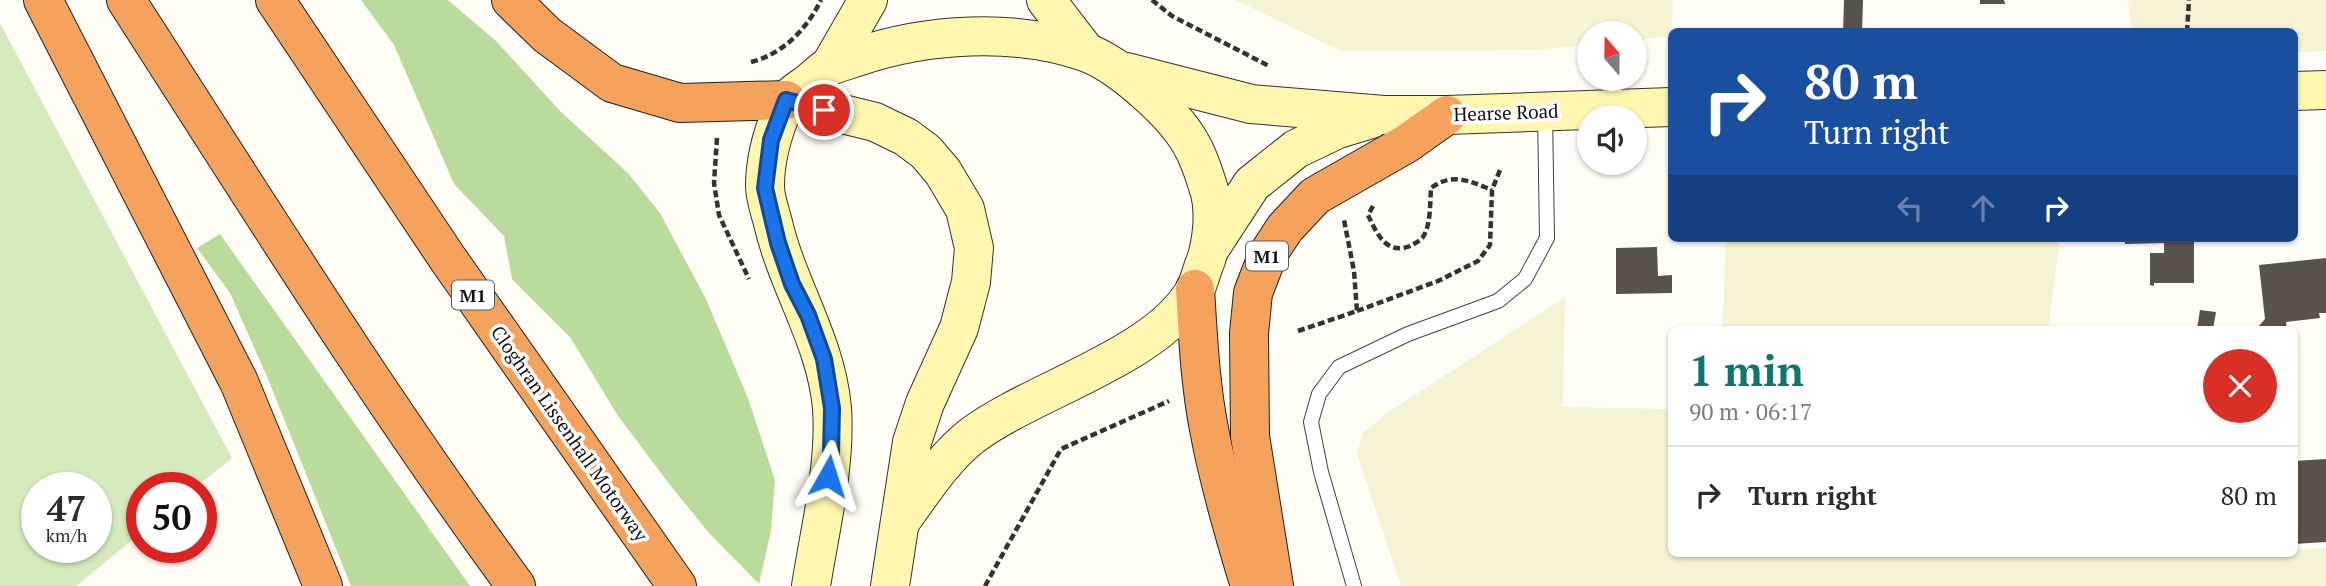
<!DOCTYPE html>
<meta charset="utf-8">
<style>
:root{--surface:#fff;--page:#f7f7f7;--text:#2b2b33;--muted:#7c7c81;--line:#e1e1e2;--accent:#0f766e}
body{margin:0;font-family:"PT Serif",serif;background:var(--page);color:var(--text);height:100vh;display:flex;flex-direction:column;font-size:26px;white-space:nowrap}
*{box-sizing:border-box;margin:0}
p{font-size:23px;color:var(--muted)}
.icon{flex:none;width:38px;height:38px;fill:none;stroke:currentColor;stroke-width:2;stroke-linecap:round;stroke-linejoin:round}
.map{position:relative;flex:1;overflow:hidden}
.panel{position:absolute;left:1668px;top:326px;width:630px;height:231px;display:flex;flex-direction:column;background:var(--surface);border-radius:10px;box-shadow:0 2px 5px #0004}
.panel>*{flex:none}
.hud{position:absolute;left:1668px;top:28px;width:630px;height:214px;border-radius:10px;box-shadow:0 2px 5px #0004;background:#1a4fa0;color:#fff;overflow:hidden}
.needle{width:46px;rotate:340deg}
.buttons{position:absolute;left:1577px;top:21px;display:grid;gap:14px}
.buttons a{display:grid;place-items:center;width:70px;height:70px;border-radius:50%;background:var(--surface);box-shadow:0 2px 5px #0004;font-size:35px}
.speed{position:absolute;left:21px;top:472px;display:flex;gap:14px;font-size:35px;font-weight:700;text-align:center}
.speed>*{display:grid;place-content:center;width:91px;height:91px;border-radius:50%;background:var(--surface);box-shadow:0 2px 5px #0004;line-height:1}
.speed small{font-size:18px;font-weight:400}
.speed .limit{border:10px solid #d22;background:#fff;color:#111}
.pin{position:absolute;display:grid;place-items:center;width:60px;height:60px;color:#fff;margin:-30px;border:4px solid #fff;border-radius:50%;box-shadow:0 2px 7px #0007}
.me{position:absolute;width:77px;margin:-38px;rotate:6deg;stroke-linejoin:round;filter:drop-shadow(0 0 5px #0008)}
.turn{display:flex;align-items:center;gap:24px;height:147px;padding:0 21px;font-size:32px}
.turn .icon{width:91px;height:91px;stroke-width:2.5}
.turn b{display:block;font-size:49px;line-height:60px}
.lanes{display:flex;align-items:center;height:66px;padding:0 21px;background:#0003;justify-content:center;gap:35px;direction:ltr}
.lanes .off{opacity:.35}
.round{display:grid;place-items:center;flex:none;width:74px;height:74px;border-radius:37px;background:var(--page)}
.overview{display:flex;align-items:center;justify-content:space-between;height:119px;padding:0 21px}
h1{font-size:42px;font-weight:800;line-height:52px;color:var(--accent)}
ul{padding:0;list-style:none}
li{display:flex;align-items:center;gap:21px;height:98px;padding:0 21px;border-top:2px solid var(--line)}
li div{flex:1}
li b{display:block;font-size:26px}
li em{font-style:normal}
.map>svg:first-child{display:block}
.farmland{fill:#f6f3d4}
.green{fill:#d5ebbd;fill-rule:evenodd}
.forest{fill:#b9dc9c}
.building{fill:#5a524d}
.lines{fill:none;stroke-linecap:round;stroke-linejoin:round}
.lane-casing{stroke:#444;stroke-width:16}
.secondary-casing{stroke:#333;stroke-width:40}
.highway-casing{stroke:#222;stroke-width:40}
.path{stroke:#333;stroke-width:4.5;stroke-dasharray:7 3.5;stroke-linecap:butt}
.lane{stroke:#fff;stroke-width:14}
.secondary{stroke:#fff6b0;stroke-width:38}
.highway{stroke:#f5a25d;stroke-width:38}
.route-casing{stroke:#114b97;stroke-width:18}
.route{stroke:#1a73e8;stroke-width:12}
.labels{text-anchor:middle;dominant-baseline:central;stroke-width:7;stroke-linejoin:round;paint-order:stroke}
.shield{fill:#fff;stroke:#585858;stroke-width:2}
.shield-label{font-size:18px;font-weight:bold;fill:#111}
.street-label{font-size:19px;fill:#111;stroke:#fff}
</style>
<div class="map">
<svg width="2326" height="586" viewBox="0 0 2326 586">
<rect width="100%" height="100%" fill="#fffdf5"/>
<g class="farmland">
<path d="M 1235,0 L 1673,0 L 1671,36 L 1635,40 L 1634,33 L 1589,33 L 1589,45 L 1537,50 L 1341,51 Z"/>
<path d="M 2128,0 L 2326,0 L 2326,51 L 2294,52 L 2294,32 L 2132,31 Z"/>
<path d="M 1726,238 L 2060,238 L 2048,329 L 1722,329 Z"/>
<path d="M 1565,297 L 1563,407 L 1671,409 L 1671,553 L 2294,553 L 2294,550 L 2326,548 L 2326,586 L 1401,586 L 1357,454 L 1363,433 L 1387,413 Z"/>
</g>
<path class="green" d="M 0,23 L 232,458 L 195,488 L 142,488 L 142,532 L 76,586 L 0,586 ZM 37,488 L 96,488 L 96,548 L 37,548 Z"/>
<g class="forest">
<path d="M 361,0 L 448,0 L 496,41 L 561,112 L 628,173 L 660,213 L 706,299 L 748,398 L 775,480 L 771,531 L 759,584 L 709,533 L 670,485 L 618,416 L 570,337 L 512,279 L 504,236 L 454,184 L 394,45 Z"/>
<path d="M 220,234 L 470,586 L 351,586 L 268,379 L 230,293 L 197,248 Z"/>
</g>
<g class="building">
<path d="M 1844,0 L 1863,0 L 1862,32 L 1843,32 Z"/>
<path d="M 1980,0 L 2004,0 L 2005,4 L 1980,4 Z"/>
<path d="M 2125,238 L 2194,238 L 2194,283 L 2154,283 L 2154,286 L 2150,285 L 2150,253 L 2164,253 L 2164,243 L 2125,244 Z"/>
<path d="M 1657,247 L 1658,276 L 1672,275 L 1672,293 L 1616,294 L 1616,248 Z"/>
<path d="M 2326,258 L 2326,313 L 2319,313 L 2320,318 L 2286,322 L 2287,329 L 2256,329 L 2265,319 L 2259,265 Z"/>
<path d="M 2200,310 L 2216,312 L 2213,329 L 2197,329 Z"/>
<path d="M 2326,459 L 2326,542 L 2294,544 L 2294,461 Z"/>
</g>
<g class="lines">
<g class="lane-casing">
<path id="lane" d="M 1354,586 L 1321,472 L 1311,422 L 1319,394 L 1339,367 L 1408,334 L 1498,301 L 1525,279 L 1547,238 L 1545,112"/>
</g>
<g class="secondary-casing">
<g id="secondary">
<path d="M 1046,0 L 1086,52"/>
<path d="M 830,66 L 868,0"/>
<path d="M 1126,72 L 1251,104 L 1384,115 L 1447,115 L 1671,107"/>
<path d="M 2294,91 L 2326,90"/>
<path d="M 786,100 L 875,122 L 906,137 L 926,152 L 943,172 L 965,209 L 974,248 L 971,282 L 959,328 L 925,403 L 912,442 L 890,586"/>
<path d="M 1211,247 L 1252,184 L 1296,149 L 1338,129 L 1371,119"/>
<path d="M 811,586 C 820,529 836,465 832,408 C 826,341 788,287 773,223 C 770,211 765,198 765,186 C 765,159 773,131 784,106 C 789,95 801,89 811,81 C 816,77 822,71 828,67 C 837,63 848,60 857,57 C 927,33 1014,28 1085,52 C 1119,64 1174,113 1191,144 C 1200,159 1205,177 1210,193 C 1215,213 1212,241 1206,260 C 1202,269 1200,279 1196,288 C 1160,356 1035,389 973,435 C 944,457 922,492 901,521"/>
</g>
</g>
<g class="highway-casing">
<g id="highway">
<path d="M 43,0 L 239,382 L 323,586"/>
<path d="M 126,0 C 253,197 377,397 516,586"/>
<path d="M 275,0 L 448,259 L 677,586"/>
<path d="M 511,0 L 547,35 L 612,83 L 680,103 L 786,100"/>
<path d="M 1195,289 C 1198,336 1200,383 1209,429 C 1219,483 1234,534 1250,586"/>
<path d="M 1274,586 L 1250,436 L 1249,333 L 1253,293 L 1268,254 L 1285,228 L 1315,196 L 1406,144 L 1447,115"/>
</g>
</g>
<g class="path">
<path d="M 1152,0 L 1172,16 L 1269,66"/>
<path d="M 2187,32 L 2189,0"/>
<path d="M 751,62 C 783,54 807,29 821,0"/>
<path d="M 717,138 L 714,183 L 719,215 L 749,279"/>
<path d="M 1373,206 L 1368,215 C 1376,232 1386,256 1410,246 C 1414,244 1420,241 1423,237 C 1431,225 1430,202 1431,188 C 1453,172 1469,181 1492,190"/>
<path d="M 1357,311 L 1438,281 L 1478,261 L 1490,245 L 1492,190 L 1500,170"/>
<path d="M 1298,331 L 1357,311 L 1354,271 L 1344,220"/>
<path d="M 985,586 L 1061,449 L 1169,401"/>
</g>
<use href="#lane" class="lane"/>
<use href="#secondary" class="secondary"/>
<use href="#highway" class="highway"/>
</g>
<g class="lines">
<g class="route-casing">
<path id="route" d="M 824,110 L 786,100 L 771,140 L 765,188 L 778,243 L 792,284 L 808,315 L 824,359 L 832,408 L 831,454 L 828,476"/>
</g>
<use href="#route" class="route"/>
</g>
<g class="labels">
<g class="shield">
<rect x="1246" y="241.5" width="42" height="29" rx="5"/>
<rect x="452" y="280.5" width="42" height="29" rx="5"/>
</g>
<g class="shield-label">
<text x="1267" y="256">M1</text>
<text x="473" y="295">M1</text>
</g>
<g class="street-label">
<text transform="translate(1506 112) rotate(-2)">Hearse Road</text>
<text transform="translate(570 433) rotate(55)">Cloghran Lissenhall Motorway</text>
</g>
</g>
</svg>
<div class="buttons">
<a><svg class="needle" viewBox="-14 -14 28 28"><path d="M0-13l5 13h-10z" fill="#e53935"/><path d="M0 13l5-13h-10z" fill="#7c7c81"/></svg></a>
<a><svg class="icon" aria-label="sound" viewBox="0 0 24 24"><path d="M4 9h4l5-4v14l-5-4H4zM17 9q2 3 0 6"/></svg></a>
</div>
<div class="speed"><div>47<small>km/h</small></div><div class="limit">50</div></div>
<div class="pin" style="left:824px;top:110px;background:#d93025"><svg class="icon" aria-label="arrive" viewBox="0 0 24 24"><path d="M6 21V4h12l-3 4 3 4H6"/></svg></div>
<svg class="me" style="left:828px;top:476px" viewBox="-20 -20 40 40"><path d="M0-17L14 15 0 8-14 15z" fill="#1a73e8" stroke="#fff" stroke-width="4"/></svg>
<div class="hud">
<div class="turn"><svg class="icon" aria-label="right" viewBox="0 0 24 24"><path d="M7 20v-9h11M14 6l5 5-5 5"/></svg><div><b>80 m</b>Turn right</div></div>
<div class="lanes"><svg class="icon off" aria-label="left" viewBox="0 0 24 24"><path d="M17 20v-9H6M10 6l-5 5 5 5"/></svg><svg class="icon off" aria-label="ahead" viewBox="0 0 24 24"><path d="M12 20V5M6 11l6-6 6 6"/></svg><svg class="icon" aria-label="right" viewBox="0 0 24 24"><path d="M7 20v-9h11M14 6l5 5-5 5"/></svg></div>
</div>
<section class="panel">
<div class="overview"><div><h1>1 min</h1><p>90 m · 06:17</p></div><a class="round" style="background:#d93025;color:#fff"><svg class="icon" aria-label="close" viewBox="0 0 24 24"><path d="M6 6l12 12M18 6L6 18"/></svg></a></div>
<ul>
<li><svg class="icon" aria-label="right" viewBox="0 0 24 24"><path d="M7 20v-9h11M14 6l5 5-5 5"/></svg><div><b>Turn right</b></div><em>80 m</em></li>
</ul>
</section>
</div>
